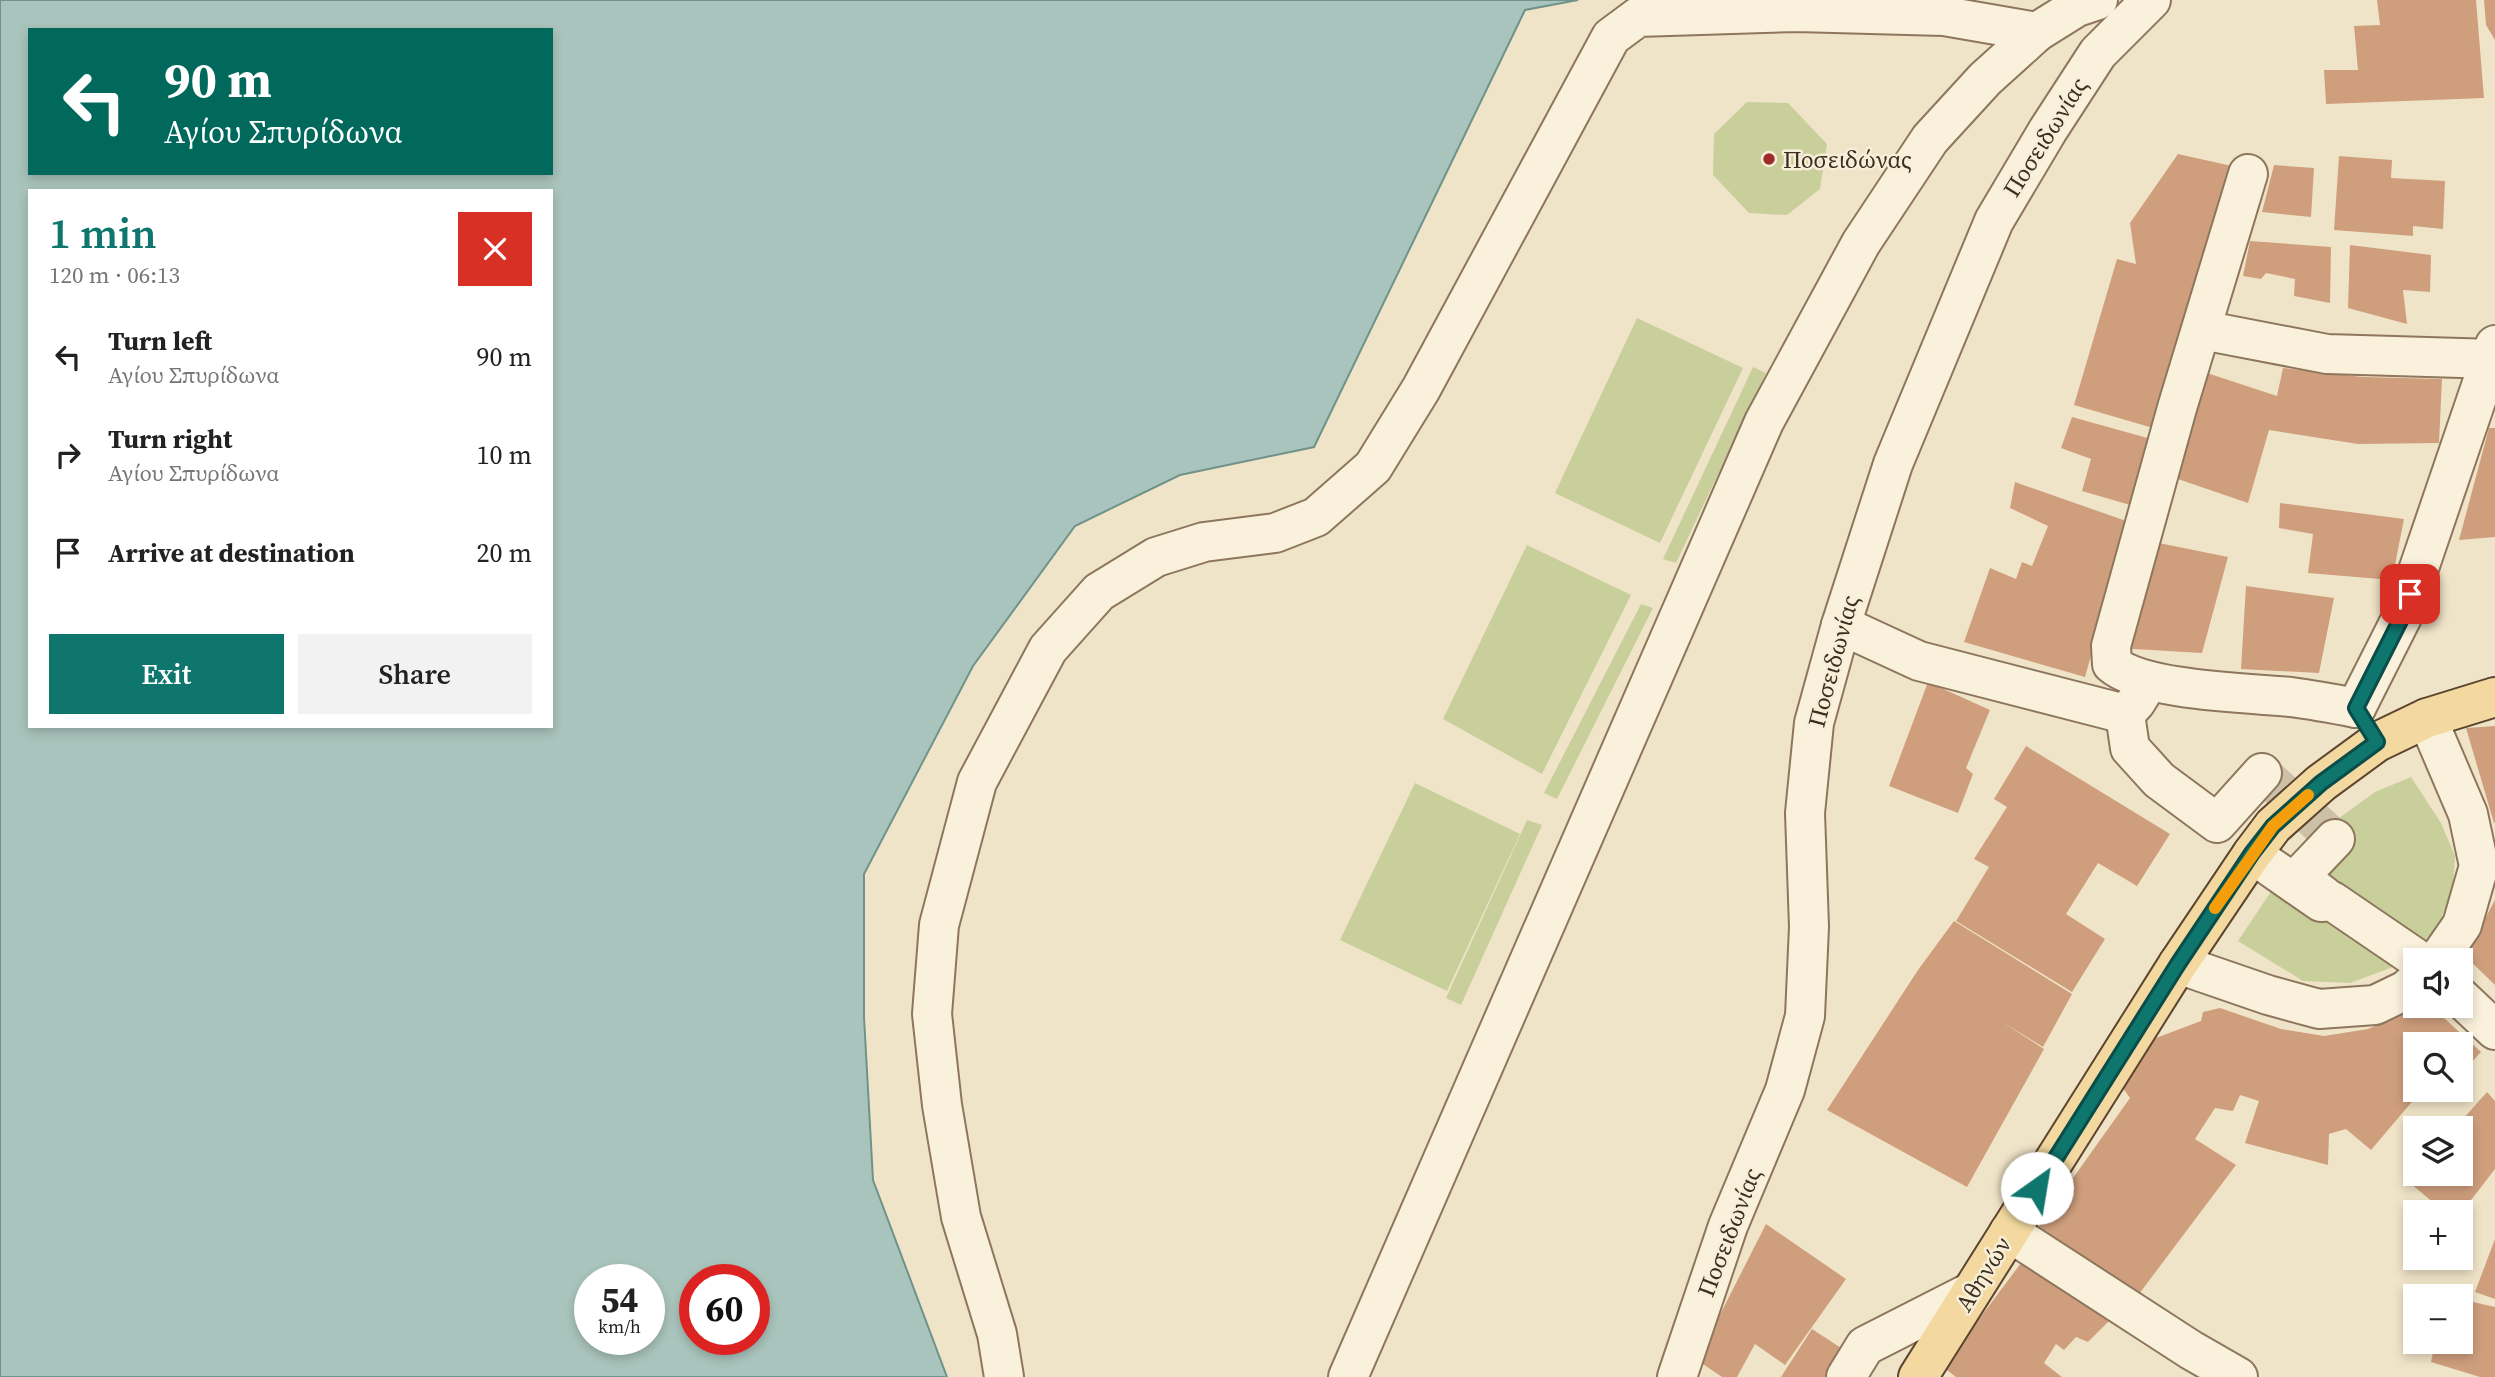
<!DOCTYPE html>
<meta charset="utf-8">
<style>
:root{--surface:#fff;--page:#f2f2f2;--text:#222;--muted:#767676;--accent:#0f766e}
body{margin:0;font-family:"Source Serif 4",serif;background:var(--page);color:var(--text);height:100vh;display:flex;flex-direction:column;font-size:26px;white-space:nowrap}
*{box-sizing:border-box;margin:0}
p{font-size:23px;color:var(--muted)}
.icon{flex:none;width:38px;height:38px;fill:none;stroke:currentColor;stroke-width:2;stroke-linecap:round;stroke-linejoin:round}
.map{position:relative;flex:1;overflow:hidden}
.sheet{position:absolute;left:28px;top:189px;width:525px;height:539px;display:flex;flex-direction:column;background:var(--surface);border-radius:0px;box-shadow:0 4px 10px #0003}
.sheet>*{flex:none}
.banner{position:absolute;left:28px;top:28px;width:525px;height:147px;border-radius:0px;box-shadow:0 4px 10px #0003;background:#00695c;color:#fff;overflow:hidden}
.fabs{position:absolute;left:2403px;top:948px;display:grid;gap:14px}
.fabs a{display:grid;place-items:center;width:70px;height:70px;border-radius:0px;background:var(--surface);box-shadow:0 4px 10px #0003;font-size:35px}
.speed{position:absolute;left:574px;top:1264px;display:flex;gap:14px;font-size:35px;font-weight:700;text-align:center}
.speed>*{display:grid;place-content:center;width:91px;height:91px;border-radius:50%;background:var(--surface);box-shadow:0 4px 10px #0003;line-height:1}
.speed small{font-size:18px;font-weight:400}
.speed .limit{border:10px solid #d22;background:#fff;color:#111}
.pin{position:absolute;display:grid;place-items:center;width:60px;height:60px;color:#fff;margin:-30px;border-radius:14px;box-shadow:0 4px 10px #0006}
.me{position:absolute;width:77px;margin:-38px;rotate:32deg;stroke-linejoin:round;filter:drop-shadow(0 0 5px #0008)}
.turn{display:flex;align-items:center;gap:24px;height:147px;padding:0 21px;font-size:32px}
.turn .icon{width:91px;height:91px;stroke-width:2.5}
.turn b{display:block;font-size:49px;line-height:60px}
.round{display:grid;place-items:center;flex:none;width:74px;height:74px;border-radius:0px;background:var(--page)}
.summary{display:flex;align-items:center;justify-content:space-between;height:119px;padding:0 21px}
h1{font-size:42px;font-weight:600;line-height:52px;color:var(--accent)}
.primary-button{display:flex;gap:14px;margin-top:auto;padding:14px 21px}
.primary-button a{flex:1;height:80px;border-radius:0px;background:var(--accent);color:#fff;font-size:28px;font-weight:600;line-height:80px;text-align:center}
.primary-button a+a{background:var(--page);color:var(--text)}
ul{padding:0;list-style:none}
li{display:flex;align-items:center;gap:21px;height:98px;padding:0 21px}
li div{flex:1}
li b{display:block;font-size:26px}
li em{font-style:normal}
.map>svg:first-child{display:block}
.green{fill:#c9cf9b}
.water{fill:#a9c4bc;stroke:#6f938a;stroke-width:2;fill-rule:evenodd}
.building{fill:#cf9f7d}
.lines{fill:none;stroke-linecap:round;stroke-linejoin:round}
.minor-tunnel{stroke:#ccc0a6;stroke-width:38;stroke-dasharray:38 19;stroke-linecap:butt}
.minor-casing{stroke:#8d765c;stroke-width:42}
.major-casing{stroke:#5b4430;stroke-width:42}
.minor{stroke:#faf1dc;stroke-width:38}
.major{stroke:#f3d9a0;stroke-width:38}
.route-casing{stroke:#0a4d48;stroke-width:18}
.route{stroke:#0f766e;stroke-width:12}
.slow{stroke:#f59e0b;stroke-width:12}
.poi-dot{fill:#9e2a2b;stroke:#f7eed8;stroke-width:2.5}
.labels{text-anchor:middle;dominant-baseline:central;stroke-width:5;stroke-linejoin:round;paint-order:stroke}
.street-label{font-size:24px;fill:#3d2e20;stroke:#f7eed8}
.poi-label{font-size:24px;fill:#3d2e20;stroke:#f7eed8;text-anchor:start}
</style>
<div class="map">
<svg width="2495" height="1377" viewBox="0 0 2495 1377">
<rect width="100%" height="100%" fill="#f0e4c8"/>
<g class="green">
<path d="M 1747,102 L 1788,103 L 1827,144 L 1820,189 L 1787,215 L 1749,213 L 1713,175 L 1714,134 Z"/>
<path d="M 1637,318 L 1743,368 L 1660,543 L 1555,493 Z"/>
<path d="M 1753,367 L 1766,373 L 1676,563 L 1663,559 Z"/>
<path d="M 1527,545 L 1631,595 L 1542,774 L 1443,719 Z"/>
<path d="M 1641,604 L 1653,608 L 1557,799 L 1544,793 Z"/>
<path d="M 2411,777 L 2441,823 L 2455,856 L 2453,887 L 2438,927 L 2401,964 L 2350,983 L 2303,981 L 2238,941 L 2276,884 L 2331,824 L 2375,792 Z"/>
<path d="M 1415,783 L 1520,834 L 1447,991 L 1340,940 Z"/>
<path d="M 1527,820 L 1542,825 L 1461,1005 L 1446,998 Z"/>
</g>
<path class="water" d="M 0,0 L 1578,0 L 1525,10 L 1314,447 L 1180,475 L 1075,526 L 973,666 L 864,874 L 864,1017 L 873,1180 L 947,1377 L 0,1377 ZM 30,30 L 551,30 L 551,173 L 30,173 ZM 30,191 L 551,191 L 551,726 L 30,726 ZM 590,1279 L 649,1279 L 649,1339 L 590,1339 ZM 754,1279 L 754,1339 L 695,1339 L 695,1279 Z"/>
<g class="building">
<path d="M 2377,0 L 2476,0 L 2484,98 L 2326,104 L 2324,70 L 2358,70 L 2354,26 L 2380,25 Z"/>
<path d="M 2484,0 L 2495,0 L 2495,40 L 2486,25 Z"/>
<path d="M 2178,154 L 2232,166 L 2160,430 L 2074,405 L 2117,259 L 2136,264 L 2130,223 Z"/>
<path d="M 2339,156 L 2392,160 L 2391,178 L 2445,181 L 2443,229 L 2413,226 L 2413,236 L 2334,230 Z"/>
<path d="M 2274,165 L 2314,168 L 2311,217 L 2262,212 Z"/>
<path d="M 2250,241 L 2331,247 L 2330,303 L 2294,296 L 2295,279 L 2266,273 L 2261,279 L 2243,276 Z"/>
<path d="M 2350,245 L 2431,255 L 2430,292 L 2403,290 L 2407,324 L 2348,308 Z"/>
<path d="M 2283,368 L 2363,377 L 2442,379 L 2439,443 L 2358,444 L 2269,430 L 2248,503 L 2172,477 L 2198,370 L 2277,396 Z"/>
<path d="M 2072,417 L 2162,442 L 2144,509 L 2082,491 L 2091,459 L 2061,448 Z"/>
<path d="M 2489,428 L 2495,428 L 2495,537 L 2459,540 Z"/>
<path d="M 2015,482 L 2129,522 L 2085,677 L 1964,642 L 1990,568 L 2016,579 L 2022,562 L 2032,566 L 2048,526 L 2010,508 Z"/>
<path d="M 2280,503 L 2404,519 L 2392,580 L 2308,573 L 2313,534 L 2279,528 Z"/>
<path d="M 2149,541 L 2228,557 L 2202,653 L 2117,648 Z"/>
<path d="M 2246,586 L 2334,598 L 2319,673 L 2241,669 Z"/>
<path d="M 1928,682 L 1990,710 L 1966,768 L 1973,774 L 1958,813 L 1889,786 Z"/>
<path d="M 2495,726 L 2495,823 L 2494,823 L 2466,728 Z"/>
<path d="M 2026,746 L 2170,834 L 2137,886 L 2098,863 L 2066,914 L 2105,939 L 2072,992 L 1956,921 L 1989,867 L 1974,859 L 2007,807 L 1994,799 Z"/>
<path d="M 2495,900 L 2495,985 L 2465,956 Z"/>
<path d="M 1954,921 L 2072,994 L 2043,1047 L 2002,1022 L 2044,1049 L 1967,1187 L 1827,1110 L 1918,970 Z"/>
<path d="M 2415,1001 L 2415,1006 L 2431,1006 L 2481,1052 L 2460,1075 L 2460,1045 L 2415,1045 L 2415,1090 L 2422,1090 L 2371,1150 L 2346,1129 L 2329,1134 L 2328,1165 L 2245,1143 L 2259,1101 L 2240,1095 L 2233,1111 L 2215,1108 L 2195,1139 L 2236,1165 L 2136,1298 L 2036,1230 L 2130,1098 L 2122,1087 L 2148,1041 L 2201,1021 L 2203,1012 L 2220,1008 L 2281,1029 L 2324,1036 L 2368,1029 L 2394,1018 Z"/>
<path d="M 2487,1092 L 2495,1101 L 2495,1169 L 2461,1213 L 2446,1213 L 2411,1184 L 2419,1174 L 2460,1174 L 2460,1129 L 2454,1129 Z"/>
<path d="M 1766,1224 L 1846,1279 L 1785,1365 L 1755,1344 L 1737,1377 L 1722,1377 L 1697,1360 Z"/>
<path d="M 2495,1239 L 2495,1299 L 2475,1292 Z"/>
<path d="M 2027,1255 L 2110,1320 L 2088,1342 L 2076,1337 L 2064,1350 L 2056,1344 L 2044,1363 L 2062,1377 L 1956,1377 L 1943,1367 Z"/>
<path d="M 2460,1299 L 2495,1307 L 2495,1377 L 2480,1377 L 2431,1362 L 2435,1342 L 2460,1342 Z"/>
<path d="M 1812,1329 L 1864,1363 L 1854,1377 L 1781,1377 Z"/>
</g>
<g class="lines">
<path class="minor-tunnel" d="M 2262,773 L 2335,839"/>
<g class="minor-casing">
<g id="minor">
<path d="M 2248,174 L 2177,408 L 2111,646 L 2112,664 C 2143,691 2248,693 2291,697 C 2313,700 2335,704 2356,708"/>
<path d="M 2202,330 L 2327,354 L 2495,359"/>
<path d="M 1841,625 L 1919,661 L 2125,714 L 2136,702 L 2149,681"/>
<path d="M 2356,708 L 2403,615 L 2495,345"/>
<path d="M 2125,714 L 2130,748 L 2159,780 L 2217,823 L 2262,773"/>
<path d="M 2427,718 L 2468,814 L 2479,866 L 2462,925 L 2437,961"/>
<path d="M 2252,854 L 2321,902 L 2332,901 L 2420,961"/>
<path d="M 2324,896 L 2299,877 L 2335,839"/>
<path d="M 2178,964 L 2268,995 L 2319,1009 L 2375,1005 L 2406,990 L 2415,982"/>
<path d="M 2460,997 L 2495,1030"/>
<path d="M 2009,1232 L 2191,1350 L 2238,1377"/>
<path d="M 1004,1377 L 997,1334 L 961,1217 L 942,1105 L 932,1014 L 939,925 L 977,782 L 1048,649 L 1099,592 L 1156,557 L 1204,542 L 1275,533 L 1316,517 L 1373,467 L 1421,389 L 1611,37 L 1638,17 L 1797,12 L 1944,16 L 2037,32"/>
<path d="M 1348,1377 L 1764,422 L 1861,243 L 1930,139 L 1985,79 L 2037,32 L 2077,7 L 2098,0"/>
<path d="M 1677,1377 L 1728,1226 L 1785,1090 L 1805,1016 L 1809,927 L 1805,813 L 1814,723 L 1841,625 L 1893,464 L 1994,221 L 2048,130 L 2098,53 L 2151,0"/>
<path d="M 1846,1377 L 1865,1346 L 1971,1292"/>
</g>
</g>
<g class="major-casing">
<path id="major" d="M 1918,1377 L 2178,964 L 2252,854 L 2273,826 L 2321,783 L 2377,742 L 2427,718 L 2495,697"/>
</g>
<use href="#minor" class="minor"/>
<use href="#major" class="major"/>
</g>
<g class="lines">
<g class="route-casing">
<path id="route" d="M 2037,1188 L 2178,964 L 2252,853 L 2273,826 L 2321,783 L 2377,742 L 2356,708 L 2403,615 L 2410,594"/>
</g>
<use href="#route" class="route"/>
<path class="slow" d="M 2215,908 L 2273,826 L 2308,795"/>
</g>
<circle class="poi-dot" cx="1769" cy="159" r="7"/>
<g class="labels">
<g class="street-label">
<text transform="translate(2045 137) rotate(-58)">Ποσειδωνίας</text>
<text transform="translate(1833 661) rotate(-75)">Ποσειδωνίας</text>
<text transform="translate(1729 1232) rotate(-69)">Ποσειδωνίας</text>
<text transform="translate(1983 1274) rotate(-58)">Αθηνών</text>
</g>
<g class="poi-label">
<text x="1783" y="159">Ποσειδώνας</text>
</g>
</g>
</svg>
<div class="fabs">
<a><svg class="icon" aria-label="sound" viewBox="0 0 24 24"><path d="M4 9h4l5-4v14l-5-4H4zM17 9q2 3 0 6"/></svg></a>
<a><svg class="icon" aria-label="search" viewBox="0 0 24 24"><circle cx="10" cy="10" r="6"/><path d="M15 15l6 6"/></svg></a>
<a><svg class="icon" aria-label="layers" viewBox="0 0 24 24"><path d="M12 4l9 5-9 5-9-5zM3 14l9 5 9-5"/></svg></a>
<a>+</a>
<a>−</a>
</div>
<div class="speed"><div>54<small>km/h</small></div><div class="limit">60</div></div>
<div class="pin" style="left:2410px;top:594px;background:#d93025"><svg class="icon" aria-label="arrive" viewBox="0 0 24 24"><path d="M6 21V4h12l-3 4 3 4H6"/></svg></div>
<svg class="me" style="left:2037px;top:1188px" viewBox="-20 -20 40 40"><circle r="19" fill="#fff"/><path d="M0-13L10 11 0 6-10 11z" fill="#0f766e"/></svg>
<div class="banner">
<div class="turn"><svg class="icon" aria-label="left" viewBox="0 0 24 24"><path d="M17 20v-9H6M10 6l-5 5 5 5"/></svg><div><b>90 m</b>Αγίου Σπυρίδωνα</div></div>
</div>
<section class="sheet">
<div class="summary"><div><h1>1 min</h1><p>120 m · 06:13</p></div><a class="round" style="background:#d93025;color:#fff"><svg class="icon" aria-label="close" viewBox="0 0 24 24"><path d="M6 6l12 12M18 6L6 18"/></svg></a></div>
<ul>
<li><svg class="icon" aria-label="left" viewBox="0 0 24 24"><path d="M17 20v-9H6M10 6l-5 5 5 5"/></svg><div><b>Turn left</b><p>Αγίου Σπυρίδωνα</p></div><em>90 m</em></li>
<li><svg class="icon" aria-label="right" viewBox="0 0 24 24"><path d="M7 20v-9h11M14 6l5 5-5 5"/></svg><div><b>Turn right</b><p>Αγίου Σπυρίδωνα</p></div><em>10 m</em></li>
<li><svg class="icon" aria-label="arrive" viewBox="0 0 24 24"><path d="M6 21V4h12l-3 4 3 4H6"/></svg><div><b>Arrive at destination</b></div><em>20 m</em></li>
</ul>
<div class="primary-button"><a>Exit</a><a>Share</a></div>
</section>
</div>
